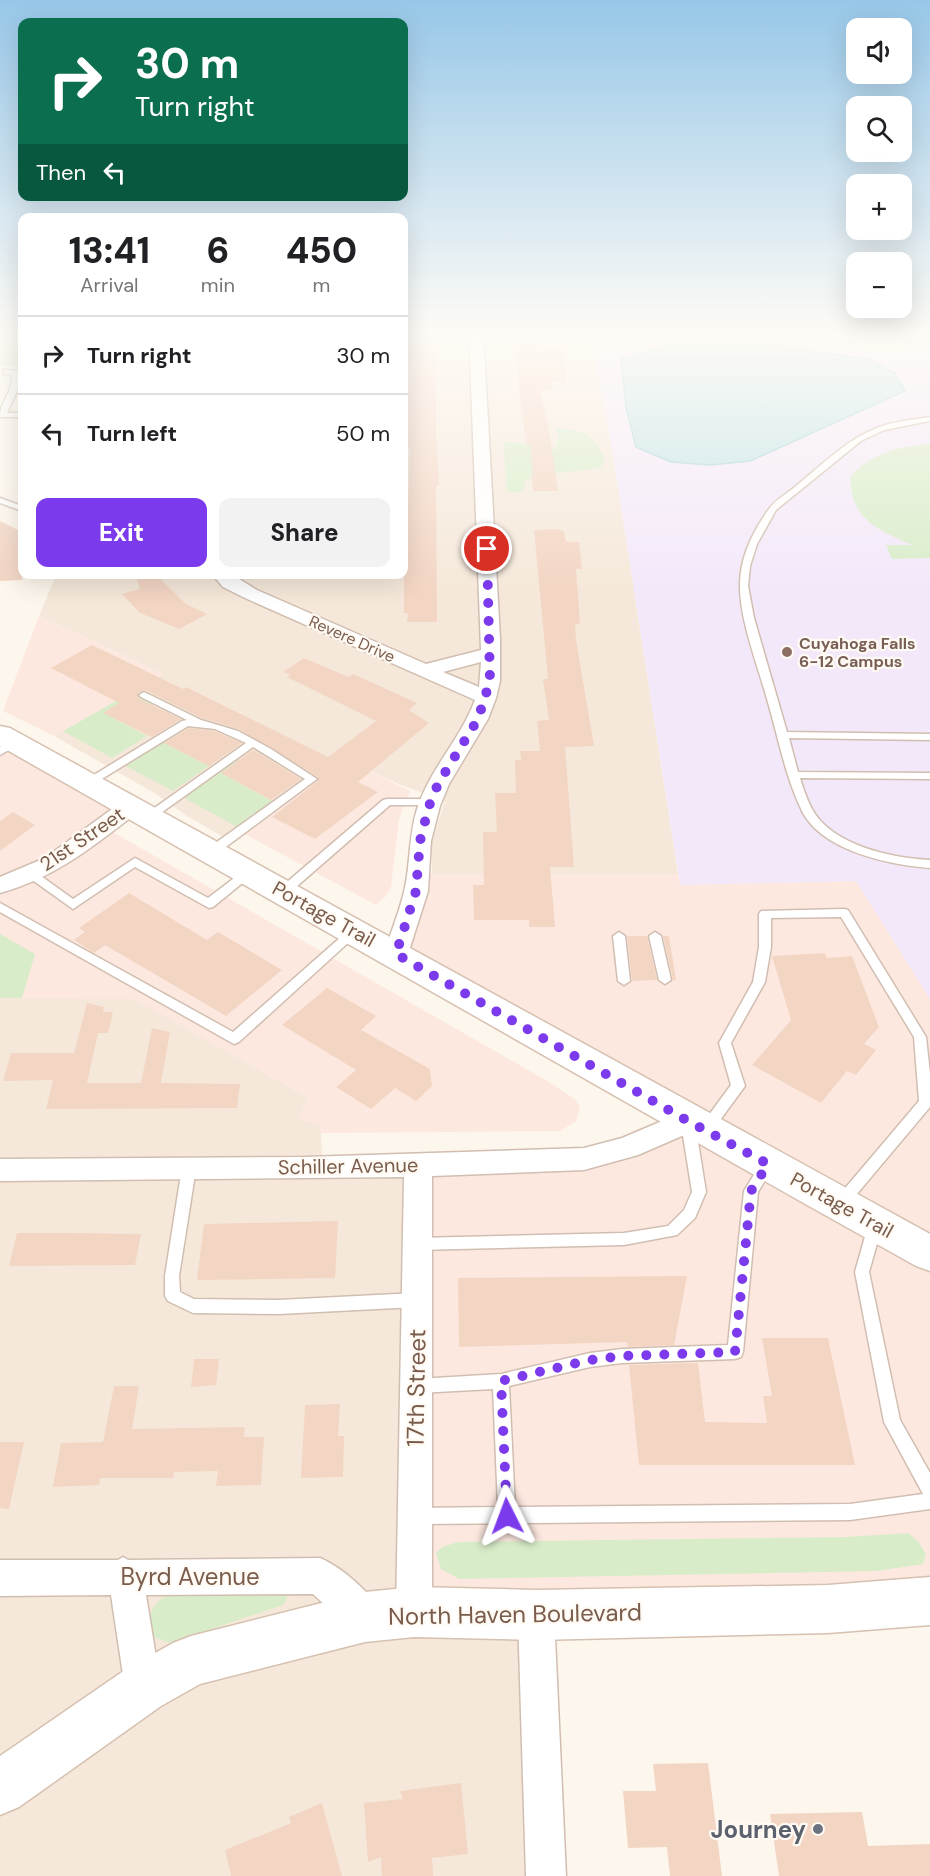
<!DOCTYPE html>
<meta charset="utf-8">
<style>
:root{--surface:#fff;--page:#f2f2f2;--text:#202124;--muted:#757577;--line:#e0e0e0;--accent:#7c3aed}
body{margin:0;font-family:"DM Sans",sans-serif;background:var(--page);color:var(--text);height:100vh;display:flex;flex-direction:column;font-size:22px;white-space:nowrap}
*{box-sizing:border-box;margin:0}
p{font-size:20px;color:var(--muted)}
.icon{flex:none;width:33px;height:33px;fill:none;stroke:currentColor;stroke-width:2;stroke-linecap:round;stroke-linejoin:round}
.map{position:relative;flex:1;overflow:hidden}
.panel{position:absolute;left:18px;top:213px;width:390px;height:366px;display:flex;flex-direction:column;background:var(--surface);border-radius:12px;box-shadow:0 6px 24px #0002}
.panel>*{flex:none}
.guide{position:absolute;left:18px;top:18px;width:390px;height:183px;border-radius:12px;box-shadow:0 6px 24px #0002;background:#0b6e4f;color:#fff;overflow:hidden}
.controls{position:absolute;left:846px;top:18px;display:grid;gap:12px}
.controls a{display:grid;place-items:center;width:66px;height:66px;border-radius:12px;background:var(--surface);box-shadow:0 6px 24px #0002;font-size:30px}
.pin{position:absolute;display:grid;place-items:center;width:51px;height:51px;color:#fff;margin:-26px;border:3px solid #fff;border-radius:50%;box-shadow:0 2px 6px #0007}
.me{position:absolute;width:66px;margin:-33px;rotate:357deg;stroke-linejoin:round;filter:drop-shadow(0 0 4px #0008)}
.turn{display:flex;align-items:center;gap:21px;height:126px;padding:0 18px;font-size:27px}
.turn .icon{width:78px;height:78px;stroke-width:2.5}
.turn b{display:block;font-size:42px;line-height:51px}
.then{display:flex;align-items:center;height:57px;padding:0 18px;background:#0003;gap:12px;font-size:22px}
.eta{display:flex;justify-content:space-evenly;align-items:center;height:102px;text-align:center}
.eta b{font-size:36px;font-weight:800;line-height:42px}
.button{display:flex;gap:12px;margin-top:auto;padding:12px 18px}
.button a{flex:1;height:69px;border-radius:12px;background:var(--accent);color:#fff;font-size:24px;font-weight:800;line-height:69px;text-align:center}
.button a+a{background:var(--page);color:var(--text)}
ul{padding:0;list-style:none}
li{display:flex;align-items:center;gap:18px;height:78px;padding:0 18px;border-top:2px solid var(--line)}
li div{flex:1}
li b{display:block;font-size:22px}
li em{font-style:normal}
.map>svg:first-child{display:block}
.residential{fill:#f5e8da}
.commercial{fill:#fde8e0}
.education{fill:#f3e8fa}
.green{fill:#d8ecc9}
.water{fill:#bfe3e8;stroke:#a5d3da;stroke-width:1.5}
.building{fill:#f3d5c3}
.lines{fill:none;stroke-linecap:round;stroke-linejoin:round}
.lane-casing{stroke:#d1beb0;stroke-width:3}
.street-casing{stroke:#d1beb0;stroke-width:3}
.secondary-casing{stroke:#d6c0b0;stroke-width:3}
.lane{fill:#fff;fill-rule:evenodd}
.street{fill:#fff;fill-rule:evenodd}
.secondary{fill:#fff;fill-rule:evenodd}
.route{stroke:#7c3aed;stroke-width:10;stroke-dasharray:0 18}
.education-dot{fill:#8d6e63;stroke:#fffaf3;stroke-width:2}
.worship-dot{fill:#6b7280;stroke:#fffaf3;stroke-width:2}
.labels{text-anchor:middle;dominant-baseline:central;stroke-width:4.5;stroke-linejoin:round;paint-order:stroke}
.far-street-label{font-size:16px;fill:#7a5c4d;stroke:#fffaf3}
.far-education-label{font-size:16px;font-weight:bold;fill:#785e54;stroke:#fffaf3;text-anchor:start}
.street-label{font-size:20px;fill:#7a5c4d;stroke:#fffaf3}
.near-street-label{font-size:24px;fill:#7a5c4d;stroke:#fffaf3}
.near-worship-label{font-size:24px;font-weight:bold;fill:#5b616d;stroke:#fffaf3;text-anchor:end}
</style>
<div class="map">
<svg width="930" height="1876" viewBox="0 0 930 1876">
<rect width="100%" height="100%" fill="#fdf6ec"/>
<g class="residential">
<path d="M 404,330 L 588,330 L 609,430 L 678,874 L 432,875 L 432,841 L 445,801 L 401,785 L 344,759 L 234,843 L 187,816 L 156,794 L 54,736 L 163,674 L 39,616 L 56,575 L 404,574 Z"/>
<path d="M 0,998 L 134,998 L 307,1097 L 321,1126 L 322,1167 L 418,1164 L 536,1615 L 546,1876 L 0,1876 Z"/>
</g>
<g class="commercial">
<path d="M 39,616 L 163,674 L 54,736 L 3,711 Z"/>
<path d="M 0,734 L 131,806 L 104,827 L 549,1082 L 576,1100 L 580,1107 L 576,1121 L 560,1131 L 320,1133 L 321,1126 L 299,1119 L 307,1097 L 134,999 L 0,998 Z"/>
<path d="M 344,758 L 410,791 L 399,819 L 391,887 L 386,896 L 376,905 L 245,834 Z"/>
<path d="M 417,874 L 678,874 L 680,885 L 856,881 L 930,999 L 930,1601 L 414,1612 L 418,1164 L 584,1159 L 688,1121 L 396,954 Z"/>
</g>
<path class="education" d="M 588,330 L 930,330 L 930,999 L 856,881 L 680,885 L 609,430 Z"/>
<g class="green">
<rect x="0" y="330" width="22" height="36"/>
<path d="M 704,330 L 929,330 L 919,344 L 902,352 L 788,347 Z"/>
<path d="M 557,429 C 584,429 594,435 605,460 L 600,468 L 549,474 L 525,480 L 524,490 L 514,493 L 507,490 L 503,441 L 555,449 L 558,442 Z"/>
<path d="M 930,444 L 930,558 L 892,559 L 886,545 L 912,545 C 877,529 851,520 850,477 C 870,453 900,446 930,444 Z"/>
<path d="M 130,693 L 153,703 L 144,709 L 125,700 L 104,713 L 147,736 L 112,758 L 63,731 Z"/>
<path d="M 176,729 L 181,732 L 164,743 L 209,766 L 173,791 L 120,763 Z"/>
<path d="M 239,759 L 244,761 L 224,775 L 272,801 L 237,827 L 181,796 Z"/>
<path d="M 0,934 L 35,954 L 22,998 L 0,998 Z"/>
<path d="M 908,1533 L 918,1541 L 926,1554 L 923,1564 L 877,1571 L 459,1579 L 441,1569 L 436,1553 L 442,1547 L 458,1542 L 847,1537 Z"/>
<path d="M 174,1592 L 285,1592 L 287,1599 L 283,1605 L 170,1643 L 156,1638 L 150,1632 C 148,1610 155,1600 174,1592 Z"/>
</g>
<path class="water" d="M 717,339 L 869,359 L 895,373 L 905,391 L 750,461 L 710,465 L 671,462 L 636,447 L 626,407 L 621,358 L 683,342 Z"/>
<g class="building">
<path d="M 436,333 L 436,431 L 439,486 L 436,486 L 437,622 L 407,622 L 408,613 L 404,613 L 404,504 L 408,504 L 410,448 L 405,448 L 409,372 L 404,372 L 404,334 Z"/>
<path d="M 538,335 L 540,347 L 563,347 L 566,382 L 551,382 L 552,390 L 540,390 L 549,431 L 558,491 L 533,491 L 531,446 L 527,446 L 519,393 L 514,336 Z"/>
<path d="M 0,521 L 22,532 L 22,580 L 0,581 Z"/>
<path d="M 556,529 L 564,531 L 566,542 L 579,542 L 582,569 L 576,569 L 580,624 L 575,624 L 576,640 L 594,746 L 565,747 L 574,867 L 550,867 L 555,927 L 529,927 L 529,920 L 474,920 L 473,885 L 484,885 L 483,832 L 497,832 L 495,793 L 516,793 L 515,760 L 521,760 L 520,751 L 540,751 L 537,721 L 549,720 L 543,679 L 548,679 L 534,530 Z"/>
<path d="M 135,574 L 160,574 L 163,582 L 186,604 L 207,614 L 179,629 L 140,613 L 122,594 L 140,589 Z"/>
<path d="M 92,645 L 183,689 L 186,687 L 328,757 L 376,721 L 287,677 L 291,675 L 283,672 L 304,658 L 348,677 L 353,674 L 417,703 L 409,710 L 429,723 L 358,782 L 378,792 L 315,839 L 272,817 L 318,781 L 318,777 L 239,729 L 202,718 L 145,690 L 138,693 L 139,699 L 181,719 L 152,737 L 103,713 L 119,703 L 51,668 Z"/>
<path d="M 189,728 L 214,731 L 242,743 L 209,766 L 164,743 Z"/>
<path d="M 253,750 L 301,779 L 271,800 L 221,773 Z"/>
<path d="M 13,812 L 35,825 L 0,851 L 0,821 Z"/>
<path d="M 129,893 L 207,940 L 218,932 L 282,970 L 226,1016 L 105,945 L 94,953 L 74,940 L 85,932 L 79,928 Z"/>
<path d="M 627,936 L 647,936 L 657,980 L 632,981 Z"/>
<path d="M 663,936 L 669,936 L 676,980 L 673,980 Z"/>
<path d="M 825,953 L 827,958 L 852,956 L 879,1027 L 864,1044 L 876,1050 L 856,1075 L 847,1071 L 821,1103 L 752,1065 L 791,1020 L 772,956 Z"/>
<path d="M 327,988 L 376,1016 L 361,1030 L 430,1069 L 432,1086 L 416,1101 L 395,1088 L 371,1109 L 336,1087 L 356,1070 L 282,1025 Z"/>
<path d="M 87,1003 L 104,1007 L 103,1012 L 113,1012 L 108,1033 L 98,1033 L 87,1083 L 141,1083 L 152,1028 L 170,1032 L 161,1083 L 240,1084 L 237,1108 L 46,1109 L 53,1080 L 3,1081 L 11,1053 L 74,1053 Z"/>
<path d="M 338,1221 L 335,1278 L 197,1280 L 204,1224 Z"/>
<path d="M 17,1233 L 72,1233 L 141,1234 L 135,1265 L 9,1266 Z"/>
<path d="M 687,1276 L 674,1345 L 628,1347 L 627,1342 L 459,1347 L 458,1278 Z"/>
<path d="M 762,1338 L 828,1338 L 855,1465 L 639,1465 L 629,1365 L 698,1363 L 705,1422 L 767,1423 L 763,1396 L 772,1396 Z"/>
<path d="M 194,1359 L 219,1359 L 216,1385 L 191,1387 Z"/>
<path d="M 114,1386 L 139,1386 L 132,1429 L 245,1427 L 244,1437 L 264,1437 L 261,1485 L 216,1486 L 218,1471 L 174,1472 L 173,1478 L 100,1478 L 99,1485 L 53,1487 L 61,1443 L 103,1442 Z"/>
<path d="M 340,1404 L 338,1436 L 344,1436 L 343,1477 L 301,1478 L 305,1405 Z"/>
<path d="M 0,1442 L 24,1442 L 9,1509 L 0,1508 Z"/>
<path d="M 708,1763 L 722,1876 L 670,1876 L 667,1847 L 628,1848 L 623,1791 L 656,1791 L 653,1764 Z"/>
<path d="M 461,1783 L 468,1854 L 432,1858 L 433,1876 L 382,1876 L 381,1857 L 368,1862 L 364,1803 L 403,1799 L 400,1791 Z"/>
<path d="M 322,1803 L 342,1876 L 231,1876 L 225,1850 L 291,1823 L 289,1817 Z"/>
<path d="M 862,1812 L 868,1846 L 930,1844 L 930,1876 L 779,1876 L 770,1814 Z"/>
</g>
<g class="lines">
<g class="lane-casing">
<g id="lane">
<path d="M 4,370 L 18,371 L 20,385 L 7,413 L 22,413 L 22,417 L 0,417 C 0,401 13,393 12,375 L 4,374 Z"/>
<path d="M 930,417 L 930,421 L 884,430 L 861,441 L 776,510 L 757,544 L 750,566 L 748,586 L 754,618 L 787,732 L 930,734 L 930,740 L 789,738 L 798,772 L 930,773 L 930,779 L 800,778 C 803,788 807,800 812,809 C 832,846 893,858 930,860 L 930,868 C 890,865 822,851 802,811 C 785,776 778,736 767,699 C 758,666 739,618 740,584 C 740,558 753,531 769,509 C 775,500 788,493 796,486 C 822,465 846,440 877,428 C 893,421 913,420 930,417 Z"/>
<path d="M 0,498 L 22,506 L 22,511 L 0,503 Z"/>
<path d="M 144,692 L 201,720 L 238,731 L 271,749 L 317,779 L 215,855 L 207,855 L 205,852 L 207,849 L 305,779 L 253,747 L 154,818 L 146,818 L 145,816 L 146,814 L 246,743 L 215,729 L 188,726 L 92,785 L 84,785 L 83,783 L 84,781 L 182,721 L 187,720 L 141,697 L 139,695 Z"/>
<path d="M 15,739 L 19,740 L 20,742 L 19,744 L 0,755 L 0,747 Z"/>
<path d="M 387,799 L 431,799 L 436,802 L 431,805 L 390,805 L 288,894 L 280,894 L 278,891 L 280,888 L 383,800 Z"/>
<path d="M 135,858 L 208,898 L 246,869 L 250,868 L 256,872 L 213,907 L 209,908 L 135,867 L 73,909 L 24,874 L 30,870 L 34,871 L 73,899 Z"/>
<path d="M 0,903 L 233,1032 L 350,929 L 354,928 L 360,932 L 239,1042 L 234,1044 L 0,912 Z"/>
<path d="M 844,909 L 848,910 L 926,1037 L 930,1074 L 930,1107 L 846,1207 L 841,1209 L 836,1207 L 834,1203 L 836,1199 L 919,1101 L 914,1037 L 841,917 L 771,918 L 771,947 L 765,982 L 731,1043 L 745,1086 L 712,1131 L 707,1132 L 702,1131 L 700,1127 L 731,1085 L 719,1043 L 753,982 L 759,947 L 759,914 L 761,911 Z"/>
<path d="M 619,932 L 625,936 L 630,981 L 624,985 L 618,981 L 613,936 Z"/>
<path d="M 655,932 L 661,936 L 671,980 L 665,984 L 659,980 L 649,936 Z"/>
<path d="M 688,1118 L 693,1119 L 695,1123 L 706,1192 L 695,1218 L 677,1235 L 624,1245 L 417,1250 L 412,1248 L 410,1244 L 412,1240 L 417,1238 L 624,1233 L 668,1226 L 684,1210 L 692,1192 L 681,1123 L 683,1119 Z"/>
<path d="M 768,1158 L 773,1160 L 775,1164 L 758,1192 L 743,1352 L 741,1357 L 735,1359 L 622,1363 L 590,1367 L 509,1386 L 515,1507 L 850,1504 L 923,1494 L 884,1422 L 855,1272 L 868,1226 L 870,1222 L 875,1220 L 880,1222 L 882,1226 L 869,1272 L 900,1420 L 930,1473 L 930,1509 L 850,1520 L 416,1524 L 410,1522 L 407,1516 L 410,1510 L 416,1508 L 498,1507 L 493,1389 L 418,1393 L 412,1391 L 410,1386 L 412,1381 L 418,1379 L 501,1374 L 590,1353 L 622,1349 L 728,1345 L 744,1191 L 763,1160 Z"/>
<path d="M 189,1162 L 194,1164 L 196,1168 L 179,1276 L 180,1292 L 194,1299 L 279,1300 L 416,1293 L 421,1295 L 424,1300 L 421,1305 L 416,1307 L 279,1314 L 193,1313 L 168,1301 L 165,1296 L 165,1276 L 182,1168 L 184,1164 Z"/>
</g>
</g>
<g class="street-casing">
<g id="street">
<path d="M 469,330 L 483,330 L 500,638 L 500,681 L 496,698 L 488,719 L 449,784 L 440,806 L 431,841 L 428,891 L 408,954 L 405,960 L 396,963 L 387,960 L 384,954 C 390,934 399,913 404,892 C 411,864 408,835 418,806 C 431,768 461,738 475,700 L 245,598 L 223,587 L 212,574 L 231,574 L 257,590 L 426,664 L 481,650 ZM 481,662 L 479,687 L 443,672 Z"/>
<path d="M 131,799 L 139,801 L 142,806 L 139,811 C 95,845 55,878 0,893 L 0,877 L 45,858 L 123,801 Z"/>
<path d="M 688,1110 L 698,1113 L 702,1121 L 698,1129 L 638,1155 L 584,1170 L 432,1176 L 432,1612 L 427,1625 L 414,1630 L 401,1625 L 396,1612 L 404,1177 L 0,1181 L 0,1159 L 305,1157 L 584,1148 L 622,1138 Z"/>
<path d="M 123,1557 L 128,1560 L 320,1558 C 343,1568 373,1594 383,1617 L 378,1630 L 365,1635 L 352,1630 L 313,1594 L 146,1595 L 161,1688 L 156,1701 L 143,1706 L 130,1701 L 125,1688 L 111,1595 L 0,1596 L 0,1560 L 118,1560 Z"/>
<path d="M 536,1597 L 549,1602 L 554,1615 L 566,1876 L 526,1876 L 518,1615 L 523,1602 Z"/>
</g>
</g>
<g class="secondary-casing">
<g id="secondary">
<path d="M 0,726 L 10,728 L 930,1234 L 930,1271 L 916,1266 L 800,1201 L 0,746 Z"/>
<path d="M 930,1577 L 930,1625 L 828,1633 L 536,1640 L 414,1637 L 365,1642 L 200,1684 L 161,1706 L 19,1807 L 0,1815 L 0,1756 L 125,1670 L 173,1643 L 191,1636 L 365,1592 L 414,1587 L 536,1590 L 828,1585 Z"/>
</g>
</g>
<use href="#lane" class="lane"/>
<use href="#street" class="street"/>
<use href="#secondary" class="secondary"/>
</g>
<linearGradient id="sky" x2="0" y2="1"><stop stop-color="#97c7e8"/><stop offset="0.56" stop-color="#fefbf6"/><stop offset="1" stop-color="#fefbf6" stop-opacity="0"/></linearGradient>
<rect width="930" height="593" fill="url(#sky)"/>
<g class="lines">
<path class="route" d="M 487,549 L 490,681 L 478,719 L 438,784 L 429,806 L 420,841 L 416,891 L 396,954 L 688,1121 L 768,1164 L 751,1191 L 735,1352 L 622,1356 L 590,1360 L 501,1381 L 507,1516"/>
</g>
<circle class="education-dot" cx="787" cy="652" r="6"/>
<circle class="worship-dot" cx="818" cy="1829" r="6"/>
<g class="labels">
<g class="far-street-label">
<text transform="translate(352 639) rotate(24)">Revere Drive</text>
</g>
<g class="far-education-label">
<text x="799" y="643">Cuyahoga Falls<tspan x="799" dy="18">6-12 Campus</tspan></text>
</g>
<g class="street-label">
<text transform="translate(82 839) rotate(-34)">21st Street</text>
<text transform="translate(324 914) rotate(29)">Portage Trail</text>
<text transform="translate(348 1166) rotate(-1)">Schiller Avenue</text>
<text transform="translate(842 1205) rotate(29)">Portage Trail</text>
</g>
<g class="near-street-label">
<text transform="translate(416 1388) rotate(-89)">17th Street</text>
<text x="190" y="1576">Byrd Avenue</text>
<text transform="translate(515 1614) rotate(-1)">North Haven Boulevard</text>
</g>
<g class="near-worship-label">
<text x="806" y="1829">Journey</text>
</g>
</g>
</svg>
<div class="controls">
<a><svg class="icon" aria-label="sound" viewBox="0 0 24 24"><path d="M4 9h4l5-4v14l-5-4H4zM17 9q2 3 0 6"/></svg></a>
<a><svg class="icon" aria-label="search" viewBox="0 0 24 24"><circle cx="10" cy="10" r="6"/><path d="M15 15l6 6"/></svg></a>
<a>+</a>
<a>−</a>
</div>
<div class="pin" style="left:487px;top:549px;background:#d93025"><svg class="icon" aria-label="arrive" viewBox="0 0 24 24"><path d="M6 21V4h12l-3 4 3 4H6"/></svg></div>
<svg class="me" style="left:507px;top:1516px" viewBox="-20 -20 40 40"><path d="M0-17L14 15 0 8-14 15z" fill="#7c3aed" stroke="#fff" stroke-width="4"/></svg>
<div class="guide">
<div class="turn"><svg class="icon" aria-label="right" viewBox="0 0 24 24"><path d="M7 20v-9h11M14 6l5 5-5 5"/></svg><div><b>30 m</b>Turn right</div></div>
<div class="then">Then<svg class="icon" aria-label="left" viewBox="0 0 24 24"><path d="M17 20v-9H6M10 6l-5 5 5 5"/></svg></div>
</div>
<section class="panel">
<div class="eta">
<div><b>13:41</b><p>Arrival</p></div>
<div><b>6</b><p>min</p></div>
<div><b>450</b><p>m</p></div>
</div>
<ul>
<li><svg class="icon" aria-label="right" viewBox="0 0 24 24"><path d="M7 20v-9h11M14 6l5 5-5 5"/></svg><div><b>Turn right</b></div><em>30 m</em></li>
<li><svg class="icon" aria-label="left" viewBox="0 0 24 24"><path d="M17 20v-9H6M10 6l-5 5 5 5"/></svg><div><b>Turn left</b></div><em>50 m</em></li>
</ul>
<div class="button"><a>Exit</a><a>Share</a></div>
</section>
</div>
